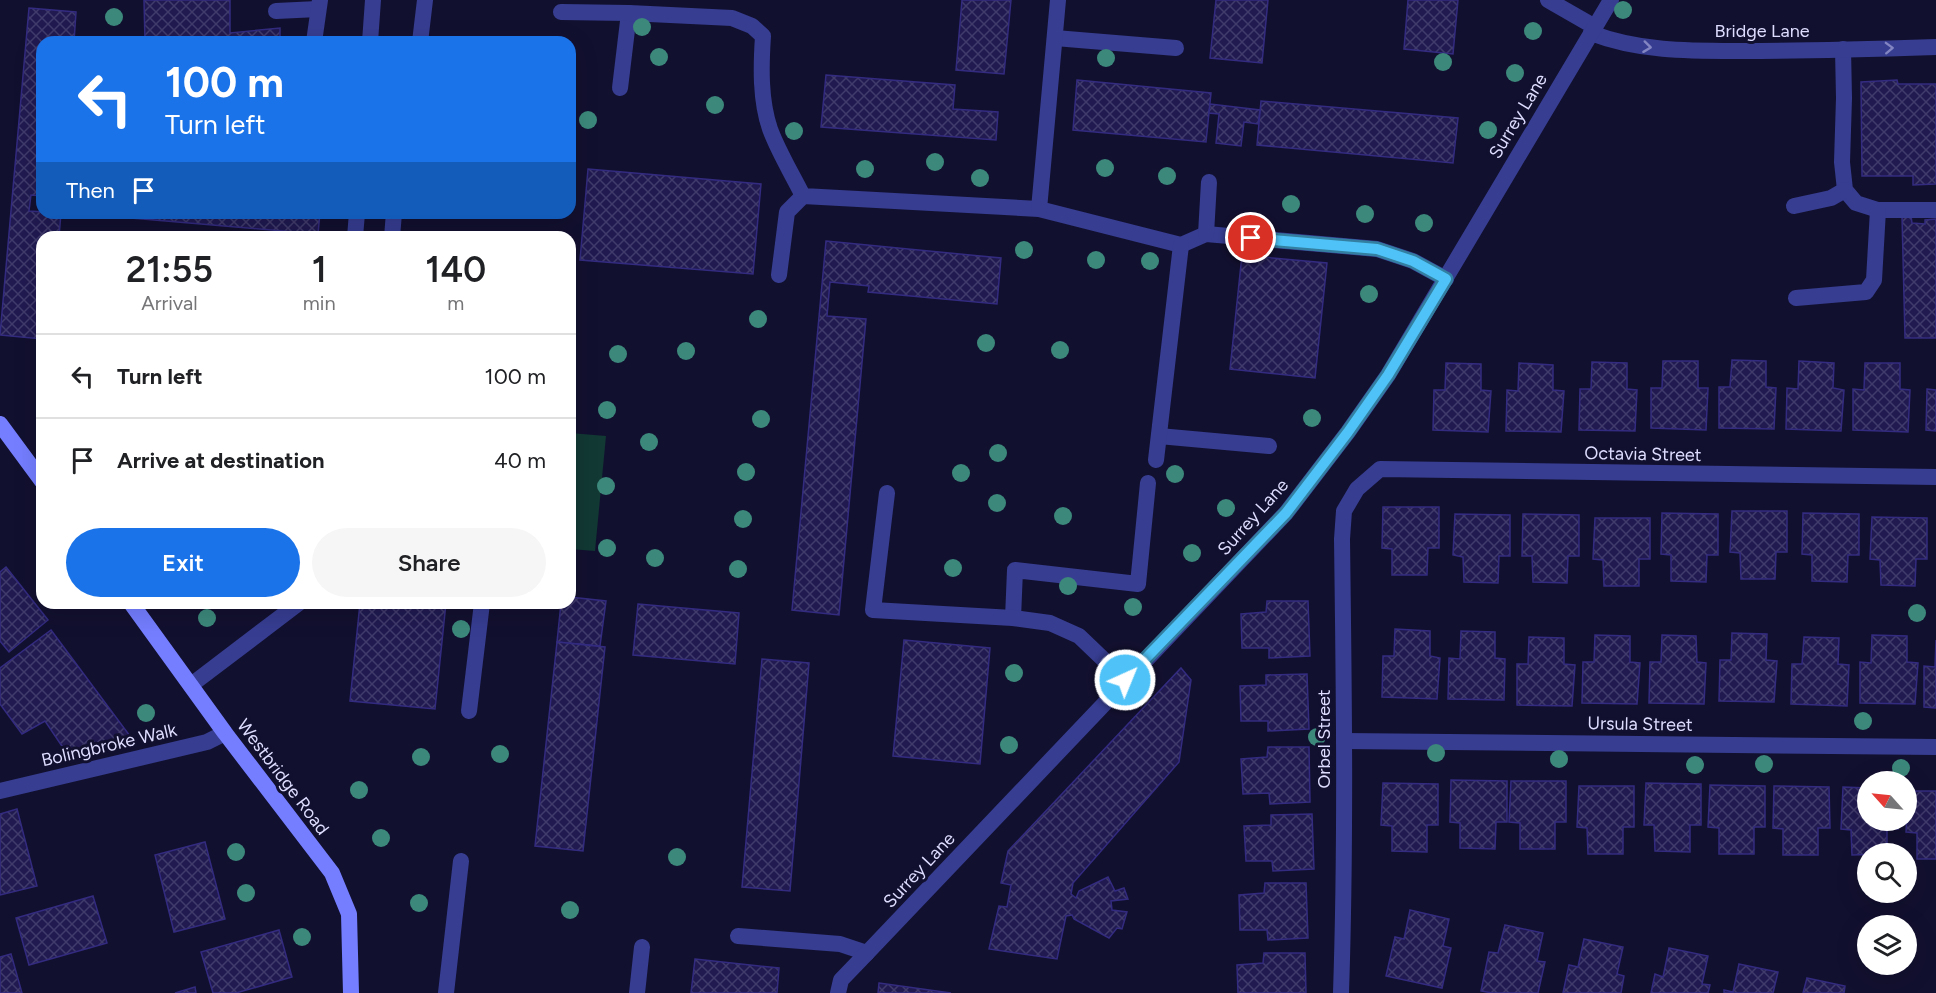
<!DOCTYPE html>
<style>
:root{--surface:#fff;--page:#f6f6f6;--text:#202124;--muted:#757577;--line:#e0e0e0;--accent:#1a73e8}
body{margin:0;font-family:Figtree,sans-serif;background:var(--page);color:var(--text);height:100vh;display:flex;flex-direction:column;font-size:22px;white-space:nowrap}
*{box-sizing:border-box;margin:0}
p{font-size:20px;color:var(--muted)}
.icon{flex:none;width:33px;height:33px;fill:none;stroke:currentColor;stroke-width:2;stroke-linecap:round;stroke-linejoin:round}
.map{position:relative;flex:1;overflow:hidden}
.details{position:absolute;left:36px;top:231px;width:540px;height:378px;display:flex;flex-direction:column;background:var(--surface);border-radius:18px;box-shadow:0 6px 24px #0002}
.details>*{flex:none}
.guide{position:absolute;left:36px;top:36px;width:540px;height:183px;border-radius:18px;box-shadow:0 6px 24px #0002;background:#1a73e8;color:#fff;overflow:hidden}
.needle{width:39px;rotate:297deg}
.buttons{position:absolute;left:1857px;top:771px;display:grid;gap:12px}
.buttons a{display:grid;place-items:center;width:60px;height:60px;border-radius:50%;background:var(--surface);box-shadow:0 6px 24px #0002;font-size:30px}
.pin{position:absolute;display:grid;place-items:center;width:51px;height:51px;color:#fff;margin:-26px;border:3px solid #fff;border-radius:50%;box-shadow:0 2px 6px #0007}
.me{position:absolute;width:66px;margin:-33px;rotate:44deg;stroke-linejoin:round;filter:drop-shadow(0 0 4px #0008)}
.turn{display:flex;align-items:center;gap:21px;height:126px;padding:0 30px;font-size:27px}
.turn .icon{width:78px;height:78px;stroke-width:2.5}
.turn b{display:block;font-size:42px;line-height:51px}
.then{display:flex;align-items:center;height:57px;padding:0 30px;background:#0003;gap:12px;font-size:22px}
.eta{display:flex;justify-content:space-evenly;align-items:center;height:102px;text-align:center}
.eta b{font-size:36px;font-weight:600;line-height:42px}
.button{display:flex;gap:12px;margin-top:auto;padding:12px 30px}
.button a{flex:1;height:69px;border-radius:36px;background:var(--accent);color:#fff;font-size:24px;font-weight:600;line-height:69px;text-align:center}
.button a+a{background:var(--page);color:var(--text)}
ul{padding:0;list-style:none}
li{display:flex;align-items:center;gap:18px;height:84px;padding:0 30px;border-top:2px solid var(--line)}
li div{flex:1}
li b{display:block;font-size:22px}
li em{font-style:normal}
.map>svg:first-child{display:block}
.grass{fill:#123934}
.building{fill:url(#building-cross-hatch);stroke:#332b7f;stroke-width:1.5}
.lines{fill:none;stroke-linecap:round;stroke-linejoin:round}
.service{stroke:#373d91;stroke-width:16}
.minor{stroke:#373d91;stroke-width:16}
.secondary{stroke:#747eff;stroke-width:16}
.tree{fill:#3c887b}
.oneway{stroke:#8285c2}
.route-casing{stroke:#337fa1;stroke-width:15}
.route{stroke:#4fc3f7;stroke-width:10}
.labels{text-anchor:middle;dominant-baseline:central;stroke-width:6;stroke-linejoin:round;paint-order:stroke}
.street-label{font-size:18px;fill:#deddff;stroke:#12102f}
</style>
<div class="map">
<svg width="1936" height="993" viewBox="0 0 1936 993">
<defs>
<pattern id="building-cross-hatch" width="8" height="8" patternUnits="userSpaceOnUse" patternTransform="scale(1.5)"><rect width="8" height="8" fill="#201a51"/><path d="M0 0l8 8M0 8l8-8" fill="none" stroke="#403b6b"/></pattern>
</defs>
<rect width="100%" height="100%" fill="#12102f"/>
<path class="grass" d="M 570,433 L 606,436 L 595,551 L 570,549 Z"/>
<g class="building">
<path d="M 144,0 L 230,0 L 230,33 L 280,28 L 280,42 L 145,42 Z"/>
<path d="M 962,0 L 1011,0 L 1004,74 L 956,70 Z"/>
<path d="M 1216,0 L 1268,0 L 1262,63 L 1210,58 Z"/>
<path d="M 1408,0 L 1458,0 L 1453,54 L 1404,49 Z"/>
<path d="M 29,8 L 76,12 L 74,42 L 42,42 L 42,196 L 31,195 L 29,211 L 61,213 L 59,237 L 42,237 L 42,339 L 0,335 Z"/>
<path d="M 826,75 L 955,85 L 953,109 L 998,112 L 996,140 L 821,127 Z"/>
<path d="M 1077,80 L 1211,93 L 1206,142 L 1073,130 Z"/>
<path d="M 1897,80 L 1898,84 L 1936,84 L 1936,184 L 1913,185 L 1913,176 L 1862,176 L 1861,82 Z"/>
<path d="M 1261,101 L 1458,118 L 1453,163 L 1257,145 Z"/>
<path d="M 1210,104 L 1260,110 L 1258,124 L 1244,122 L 1241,146 L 1216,143 L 1219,114 L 1209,113 Z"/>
<path d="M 588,169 L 761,184 L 753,274 L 580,260 Z"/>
<path d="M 96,213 L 320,213 L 318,234 L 96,215 Z"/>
<path d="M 1911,216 L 1912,223 L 1925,224 L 1925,220 L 1936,219 L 1936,338 L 1905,338 L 1902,217 Z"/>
<path d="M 826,241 L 1001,258 L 997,304 L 868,292 L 869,286 L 830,282 L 827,316 L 866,319 L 839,615 L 792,610 Z"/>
<path d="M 1242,255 L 1327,263 L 1315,378 L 1230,369 Z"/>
<path d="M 1732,360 L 1766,361 L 1766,387 L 1776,388 L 1774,429 L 1719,428 L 1719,387 L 1730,387 Z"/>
<path d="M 1663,361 L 1698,361 L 1698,388 L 1708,388 L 1706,430 L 1651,428 L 1651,388 L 1662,388 Z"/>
<path d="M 1799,361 L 1834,363 L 1833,388 L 1844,390 L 1841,431 L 1786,429 L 1787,388 L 1798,389 Z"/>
<path d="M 1592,362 L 1627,363 L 1627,389 L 1637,390 L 1635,431 L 1579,430 L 1580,389 L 1591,389 Z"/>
<path d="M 1446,363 L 1481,364 L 1481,390 L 1491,391 L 1488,432 L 1433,430 L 1434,390 L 1445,390 Z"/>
<path d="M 1519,363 L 1553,365 L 1553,390 L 1564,391 L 1561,432 L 1506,431 L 1507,390 L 1518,391 Z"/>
<path d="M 1865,363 L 1900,363 L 1900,389 L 1910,390 L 1908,432 L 1853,430 L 1853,389 L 1864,390 Z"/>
<path d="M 1927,389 L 1936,390 L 1936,431 L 1926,430 Z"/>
<path d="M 1383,507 L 1439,507 L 1439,548 L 1428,548 L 1427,575 L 1392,575 L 1392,549 L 1382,548 Z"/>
<path d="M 1732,511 L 1787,511 L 1787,552 L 1776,552 L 1775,579 L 1741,579 L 1740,553 L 1730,552 Z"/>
<path d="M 1662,513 L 1718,514 L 1718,555 L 1707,555 L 1706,582 L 1671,581 L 1671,555 L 1661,554 Z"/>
<path d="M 1803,513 L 1859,514 L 1859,555 L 1848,555 L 1847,582 L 1812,581 L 1812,555 L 1802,554 Z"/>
<path d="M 1455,514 L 1510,515 L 1510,556 L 1499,556 L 1498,583 L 1464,582 L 1463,557 L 1453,555 Z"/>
<path d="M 1523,514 L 1579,515 L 1579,556 L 1568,556 L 1567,583 L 1533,582 L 1532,556 L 1522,556 Z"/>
<path d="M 1872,517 L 1927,518 L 1927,559 L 1916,559 L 1915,586 L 1881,585 L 1880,560 L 1870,559 Z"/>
<path d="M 1595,518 L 1650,518 L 1650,559 L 1639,559 L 1639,586 L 1604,586 L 1603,560 L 1593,559 Z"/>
<path d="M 6,567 L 48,620 L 9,652 L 0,641 L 0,572 Z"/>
<path d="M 570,597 L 606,601 L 600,646 L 557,642 L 561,603 L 570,603 Z"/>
<path d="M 1267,601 L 1308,601 L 1310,656 L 1269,658 L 1269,648 L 1242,648 L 1241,614 L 1266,612 Z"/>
<path d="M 360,603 L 446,603 L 435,709 L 350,701 Z"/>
<path d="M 638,604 L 739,613 L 735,664 L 633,655 Z"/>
<path d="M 1395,629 L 1430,631 L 1430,656 L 1440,658 L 1437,699 L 1382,697 L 1383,656 L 1394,656 Z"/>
<path d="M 51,630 L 130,736 L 68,755 L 45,721 L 22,734 L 0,704 L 0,668 Z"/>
<path d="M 1461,631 L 1495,632 L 1495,658 L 1505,659 L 1504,700 L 1448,699 L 1449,658 L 1460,659 Z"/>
<path d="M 1732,633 L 1767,634 L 1766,660 L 1777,661 L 1774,702 L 1719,701 L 1720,660 L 1731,660 Z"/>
<path d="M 1595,635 L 1630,636 L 1630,662 L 1640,663 L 1637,704 L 1582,703 L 1583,662 L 1594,662 Z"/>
<path d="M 1662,635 L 1696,636 L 1697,662 L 1706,663 L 1704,704 L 1649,703 L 1650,662 L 1661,662 Z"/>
<path d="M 1872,635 L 1907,636 L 1907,662 L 1918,663 L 1915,704 L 1860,703 L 1860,662 L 1871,663 Z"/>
<path d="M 1529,637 L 1564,638 L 1564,664 L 1575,665 L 1572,706 L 1517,705 L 1517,664 L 1528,664 Z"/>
<path d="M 1804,637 L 1839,638 L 1838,664 L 1849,665 L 1847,706 L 1791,704 L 1792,664 L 1802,664 Z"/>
<path d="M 904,640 L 990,648 L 980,764 L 893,756 Z"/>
<path d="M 1936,640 L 1936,708 L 1924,707 L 1924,666 L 1935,667 Z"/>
<path d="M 557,642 L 605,647 L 583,851 L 535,846 Z"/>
<path d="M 762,659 L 809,663 L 790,891 L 742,887 Z"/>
<path d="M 1181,668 L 1191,680 L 1179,762 L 1073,883 L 1071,894 L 1076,898 L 1079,891 L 1108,877 L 1115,891 L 1124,888 L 1128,899 L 1111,901 L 1112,910 L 1127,912 L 1122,929 L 1117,928 L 1109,938 L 1074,919 L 1072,915 L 1066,916 L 1057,959 L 989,949 L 999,906 L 1007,907 L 1011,885 L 1001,883 L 1008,851 Z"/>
<path d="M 1307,674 L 1309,729 L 1268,731 L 1268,721 L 1241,721 L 1240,686 L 1266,685 L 1266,675 Z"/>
<path d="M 1268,747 L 1309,747 L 1310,802 L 1270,804 L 1269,793 L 1243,794 L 1241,759 L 1267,757 Z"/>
<path d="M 1451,780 L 1507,781 L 1507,822 L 1496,822 L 1495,849 L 1460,848 L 1460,823 L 1450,822 Z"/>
<path d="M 1511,781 L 1566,781 L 1566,822 L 1555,822 L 1555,849 L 1520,849 L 1520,823 L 1509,822 Z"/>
<path d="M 1383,783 L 1438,784 L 1438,825 L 1427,825 L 1427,852 L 1392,851 L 1392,826 L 1381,825 Z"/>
<path d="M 1646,783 L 1701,784 L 1701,825 L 1690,825 L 1690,852 L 1655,851 L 1654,825 L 1644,825 Z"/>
<path d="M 1710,785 L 1765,786 L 1765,827 L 1754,827 L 1754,854 L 1719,854 L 1719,828 L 1708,827 Z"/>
<path d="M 1579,786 L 1634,786 L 1634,827 L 1623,827 L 1623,854 L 1588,854 L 1587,828 L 1577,827 Z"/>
<path d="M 1774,786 L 1829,787 L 1830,828 L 1818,828 L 1818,855 L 1783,855 L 1783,829 L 1773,828 Z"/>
<path d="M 1843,787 L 1868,788 L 1868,820 L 1898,820 L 1898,829 L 1887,829 L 1887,854 L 1852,855 L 1851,830 L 1841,829 Z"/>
<path d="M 1908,791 L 1936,791 L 1936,859 L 1917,859 L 1917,833 L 1906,832 Z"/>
<path d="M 17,809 L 37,886 L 0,895 L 0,814 Z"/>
<path d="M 1312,814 L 1314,869 L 1273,871 L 1272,861 L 1246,861 L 1244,826 L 1271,825 L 1271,815 Z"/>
<path d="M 205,842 L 225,919 L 174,932 L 155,855 Z"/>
<path d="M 1265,883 L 1306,883 L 1308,938 L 1268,940 L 1267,930 L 1240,930 L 1239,895 L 1264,893 Z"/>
<path d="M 93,896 L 107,943 L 29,965 L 16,918 Z"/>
<path d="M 1410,910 L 1449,919 L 1443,946 L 1451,948 L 1442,988 L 1386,976 L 1395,937 L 1404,939 Z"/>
<path d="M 1505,925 L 1543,933 L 1537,961 L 1545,962 L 1538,993 L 1492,993 L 1481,991 L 1489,952 L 1498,953 Z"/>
<path d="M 279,930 L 292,977 L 236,993 L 213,993 L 201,952 Z"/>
<path d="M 1584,939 L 1623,947 L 1617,974 L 1624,976 L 1621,993 L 1563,993 L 1569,965 L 1578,967 Z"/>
<path d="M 1669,948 L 1708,956 L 1702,984 L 1710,985 L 1708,993 L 1651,993 L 1655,974 L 1663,977 Z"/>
<path d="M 1264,953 L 1305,953 L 1306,993 L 1238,993 L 1237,965 L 1263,963 Z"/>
<path d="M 11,954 L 22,993 L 0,993 L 0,957 Z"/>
<path d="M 695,959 L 779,968 L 777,993 L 691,993 Z"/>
<path d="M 1739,964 L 1778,972 L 1773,993 L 1724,993 L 1724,990 L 1733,992 Z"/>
<path d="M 1807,978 L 1845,986 L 1844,993 L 1803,993 Z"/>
<path d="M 879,983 L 951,993 L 878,993 Z"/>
<path d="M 195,987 L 196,993 L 175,993 Z"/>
</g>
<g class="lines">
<g class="service">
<path d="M 1548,0 L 1595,27"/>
<path d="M 276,11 L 318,9"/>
<path d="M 1055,38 L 1176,48"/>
<path d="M 420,42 L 425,0"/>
<path d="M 1843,49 L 1844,98 L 1842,162 L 1845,190 L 1856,203 L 1878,210 L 1936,210"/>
<path d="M 620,88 L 629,13"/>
<path d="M 1794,206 L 1831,198 L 1845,190"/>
<path d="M 392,237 L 394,213"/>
<path d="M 779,275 L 787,212 L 803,196"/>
<path d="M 1796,298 L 1866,292 L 1874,280 L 1878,210"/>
<path d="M 1159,436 L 1269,446"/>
<path d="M 1013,618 L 1015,570 L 1138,584 L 1148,483"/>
<path d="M 469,711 L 482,603"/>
<path d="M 738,936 L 840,944 L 867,953"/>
<path d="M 446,993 L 461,861"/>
<path d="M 637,993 L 642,947"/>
</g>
<g class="minor">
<path d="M 561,12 L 629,13 L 732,18 L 752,26 L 763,36 C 761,66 760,100 770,129 C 778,151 792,174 803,196 L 1039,209 L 1181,245 L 1206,234 L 1377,249 L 1413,261 L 1446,279"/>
<path d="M 1591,33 C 1640,52 1692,51 1744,51 C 1808,51 1872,49 1936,47"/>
<path d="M 314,42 L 320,0"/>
<path d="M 370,42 L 373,0"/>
<path d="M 1039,209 L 1058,0"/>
<path d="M 1206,234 L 1209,182"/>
<path d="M 355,237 L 357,213"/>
<path d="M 1156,460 L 1181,245"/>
<path d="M 887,493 L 873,610 L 1013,618 L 1050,623 L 1079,636 L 1125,680"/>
<path d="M 191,685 L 299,603"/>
<path d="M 1344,741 L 1936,747"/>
<path d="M 0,791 L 207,742 L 225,733"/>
<path d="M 838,993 L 841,980 L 867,953 L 1286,513 L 1348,432 L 1388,375 L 1611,0"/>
<path d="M 1341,993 C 1346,842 1344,691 1342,539 L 1344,511 L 1357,489 L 1380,469 L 1936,477"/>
</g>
<g class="secondary">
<path d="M 0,424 L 42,481"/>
<path d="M 131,603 L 225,733 L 332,873 L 349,914 L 351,993"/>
</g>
</g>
<g class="tree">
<circle cx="1623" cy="10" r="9"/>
<circle cx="114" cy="17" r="9"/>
<circle cx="642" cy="27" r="9"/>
<circle cx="1533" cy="31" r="9"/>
<circle cx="659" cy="57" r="9"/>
<circle cx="1106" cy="58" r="9"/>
<circle cx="1443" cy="62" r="9"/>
<circle cx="1515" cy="73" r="9"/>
<circle cx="715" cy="105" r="9"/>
<circle cx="588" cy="120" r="9"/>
<circle cx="1488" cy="130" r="9"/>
<circle cx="794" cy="131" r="9"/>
<circle cx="935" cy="162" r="9"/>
<circle cx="1105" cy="168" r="9"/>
<circle cx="865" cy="169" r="9"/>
<circle cx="1167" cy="176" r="9"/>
<circle cx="980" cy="178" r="9"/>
<circle cx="1291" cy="204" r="9"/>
<circle cx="1365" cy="214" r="9"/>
<circle cx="1424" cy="223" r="9"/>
<circle cx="1024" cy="250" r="9"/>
<circle cx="1096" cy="260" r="9"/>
<circle cx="1150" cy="261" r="9"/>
<circle cx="1369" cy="294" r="9"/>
<circle cx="758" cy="319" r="9"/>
<circle cx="986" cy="343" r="9"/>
<circle cx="1060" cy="350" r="9"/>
<circle cx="686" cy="351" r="9"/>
<circle cx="618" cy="354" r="9"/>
<circle cx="607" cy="410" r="9"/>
<circle cx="1312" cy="418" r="9"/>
<circle cx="761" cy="419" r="9"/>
<circle cx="649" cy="442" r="9"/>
<circle cx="998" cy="453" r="9"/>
<circle cx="746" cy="472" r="9"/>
<circle cx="961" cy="473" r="9"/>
<circle cx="1175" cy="474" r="9"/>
<circle cx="606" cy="486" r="9"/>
<circle cx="997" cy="503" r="9"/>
<circle cx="1226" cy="508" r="9"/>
<circle cx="1063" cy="516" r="9"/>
<circle cx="743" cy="519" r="9"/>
<circle cx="607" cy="548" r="9"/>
<circle cx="1192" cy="553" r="9"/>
<circle cx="655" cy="558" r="9"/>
<circle cx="953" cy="568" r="9"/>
<circle cx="738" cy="569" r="9"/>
<circle cx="1068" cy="586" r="9"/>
<circle cx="1133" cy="607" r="9"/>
<circle cx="1917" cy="613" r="9"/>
<circle cx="207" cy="618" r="9"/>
<circle cx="461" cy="629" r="9"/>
<circle cx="1014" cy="673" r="9"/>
<circle cx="146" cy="713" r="9"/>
<circle cx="1863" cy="721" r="9"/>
<circle cx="1317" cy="737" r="9"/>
<circle cx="1009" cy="745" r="9"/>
<circle cx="1436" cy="753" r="9"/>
<circle cx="500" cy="754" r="9"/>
<circle cx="421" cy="757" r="9"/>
<circle cx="1559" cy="759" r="9"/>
<circle cx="1764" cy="764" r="9"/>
<circle cx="1695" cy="765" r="9"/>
<circle cx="1901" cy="768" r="9"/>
<circle cx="359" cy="790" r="9"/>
<circle cx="381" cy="838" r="9"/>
<circle cx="236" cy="852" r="9"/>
<circle cx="677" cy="857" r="9"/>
<circle cx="246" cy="893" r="9"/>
<circle cx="419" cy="903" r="9"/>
<circle cx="570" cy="910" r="9"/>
<circle cx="302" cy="937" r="9"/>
</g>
<defs><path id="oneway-chevron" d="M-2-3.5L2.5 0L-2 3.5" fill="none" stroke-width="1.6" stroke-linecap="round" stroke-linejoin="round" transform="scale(1.5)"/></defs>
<g class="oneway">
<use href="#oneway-chevron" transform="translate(1647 47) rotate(7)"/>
<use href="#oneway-chevron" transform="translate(1889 48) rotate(-2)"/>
</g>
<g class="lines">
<g class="route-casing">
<path id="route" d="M 1125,680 L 1286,513 L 1348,432 L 1388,375 L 1446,279 L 1413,261 L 1377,249 L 1251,238"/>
</g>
<use href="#route" class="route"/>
</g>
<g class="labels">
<g class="street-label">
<text x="1762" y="31">Bridge Lane</text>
<text transform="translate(1518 116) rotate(-59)">Surrey Lane</text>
<text transform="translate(1643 454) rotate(1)">Octavia Street</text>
<text transform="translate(1253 517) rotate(-48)">Surrey Lane</text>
<text transform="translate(1640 724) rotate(1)">Ursula Street</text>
<text transform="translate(1324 739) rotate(-90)">Orbel Street</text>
<text transform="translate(109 745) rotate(-13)">Bolingbroke Walk</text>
<text transform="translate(283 777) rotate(53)">Westbridge Road</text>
<text transform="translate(919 870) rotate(-47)">Surrey Lane</text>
</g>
</g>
</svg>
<div class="buttons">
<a><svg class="needle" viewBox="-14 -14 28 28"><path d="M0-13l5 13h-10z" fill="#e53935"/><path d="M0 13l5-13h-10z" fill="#757577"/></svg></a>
<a><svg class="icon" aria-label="search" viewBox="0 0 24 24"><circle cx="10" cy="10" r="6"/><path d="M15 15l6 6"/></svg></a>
<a><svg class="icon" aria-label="layers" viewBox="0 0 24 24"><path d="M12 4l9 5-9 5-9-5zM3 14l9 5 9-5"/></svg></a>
</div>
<div class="pin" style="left:1251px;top:238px;background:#d93025"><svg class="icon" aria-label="arrive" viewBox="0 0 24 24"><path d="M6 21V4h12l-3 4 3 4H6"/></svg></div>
<svg class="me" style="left:1125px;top:680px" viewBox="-20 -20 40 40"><circle r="17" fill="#4fc3f7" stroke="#fff" stroke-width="3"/><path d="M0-11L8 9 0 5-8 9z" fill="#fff"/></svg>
<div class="guide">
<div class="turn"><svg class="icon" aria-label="left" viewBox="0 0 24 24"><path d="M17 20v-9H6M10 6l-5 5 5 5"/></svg><div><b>100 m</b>Turn left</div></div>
<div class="then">Then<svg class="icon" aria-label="arrive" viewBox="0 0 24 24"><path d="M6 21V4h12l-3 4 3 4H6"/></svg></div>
</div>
<section class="details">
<div class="eta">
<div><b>21:55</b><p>Arrival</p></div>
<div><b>1</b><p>min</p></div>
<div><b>140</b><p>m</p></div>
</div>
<ul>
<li><svg class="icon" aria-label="left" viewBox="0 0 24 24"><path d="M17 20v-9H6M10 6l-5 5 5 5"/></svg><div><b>Turn left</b></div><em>100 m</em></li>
<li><svg class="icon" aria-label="arrive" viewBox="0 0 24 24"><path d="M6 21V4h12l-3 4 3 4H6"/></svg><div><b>Arrive at destination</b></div><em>40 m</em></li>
</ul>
<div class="button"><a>Exit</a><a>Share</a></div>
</section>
</div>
